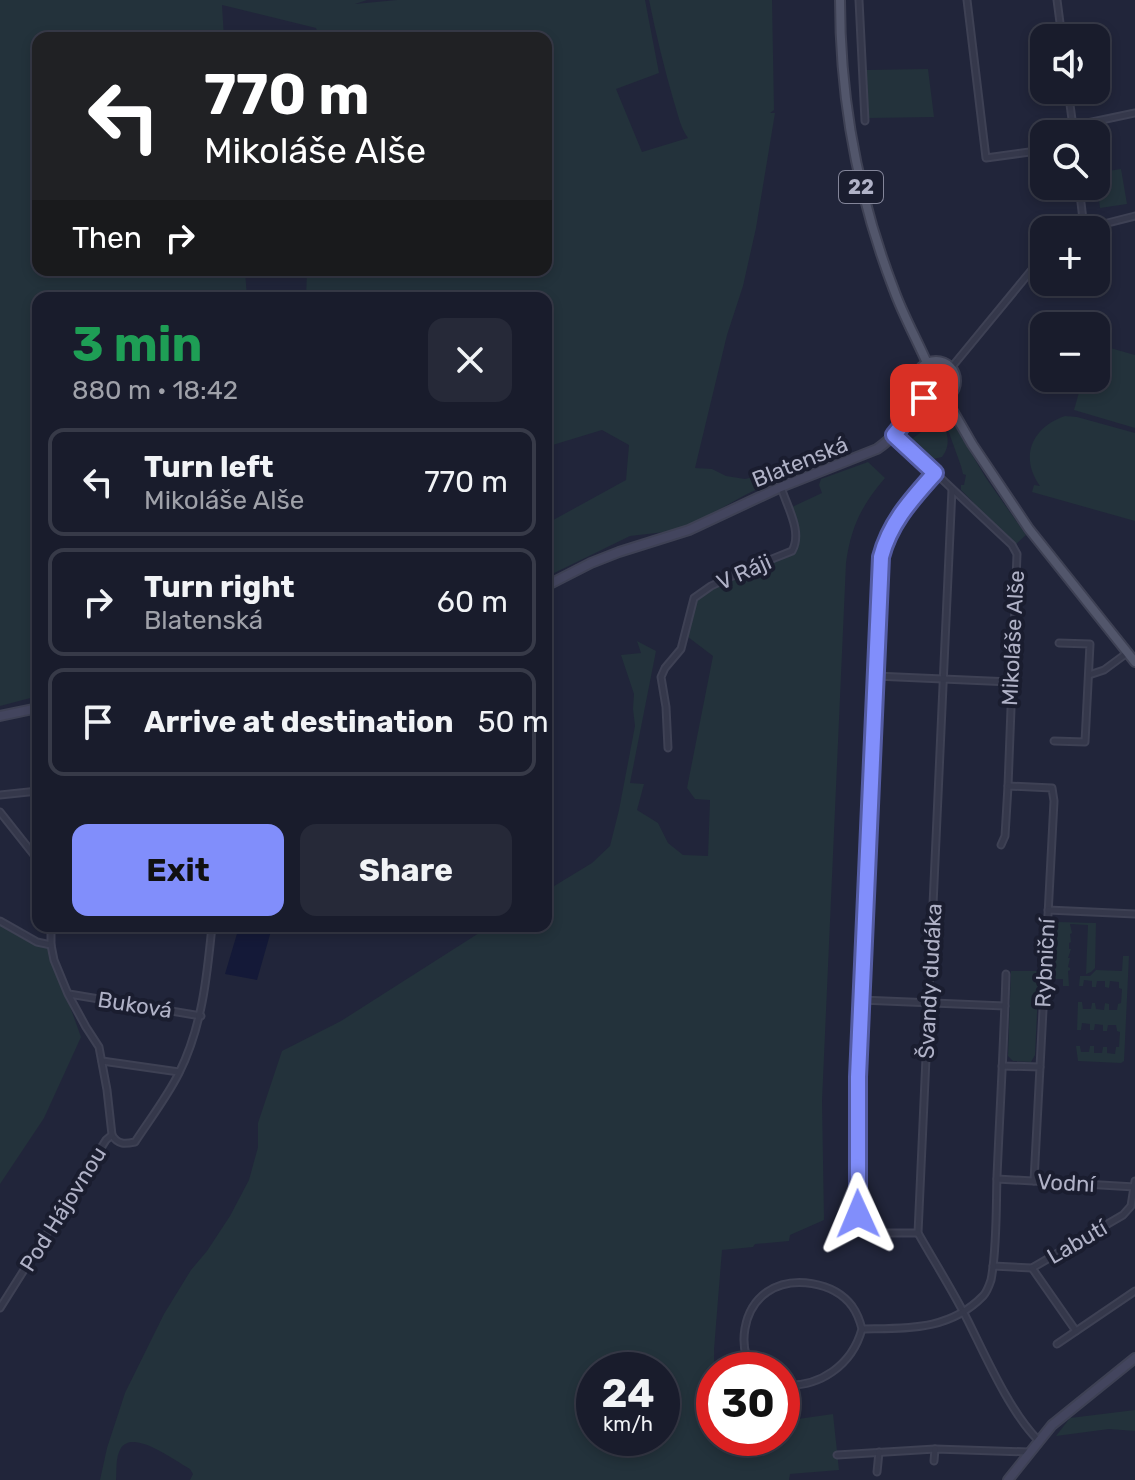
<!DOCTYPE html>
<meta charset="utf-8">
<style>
:root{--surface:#191c2c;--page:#262938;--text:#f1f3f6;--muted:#9fa1a9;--line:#373a48;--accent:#818efb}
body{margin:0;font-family:Rubik,sans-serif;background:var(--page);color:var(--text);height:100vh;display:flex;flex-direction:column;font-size:30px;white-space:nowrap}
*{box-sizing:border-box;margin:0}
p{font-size:26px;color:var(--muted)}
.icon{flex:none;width:44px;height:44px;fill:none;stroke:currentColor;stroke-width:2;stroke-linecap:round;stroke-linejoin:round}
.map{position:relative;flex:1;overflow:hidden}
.details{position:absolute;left:32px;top:292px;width:520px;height:640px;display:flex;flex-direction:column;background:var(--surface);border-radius:16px;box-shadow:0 4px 12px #0003,0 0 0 2px var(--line)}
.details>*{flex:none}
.top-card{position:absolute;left:32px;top:32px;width:520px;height:244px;border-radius:16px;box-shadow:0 4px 12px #0003,0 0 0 2px var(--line);background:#202124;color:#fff;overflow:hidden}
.fabs{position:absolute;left:1030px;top:24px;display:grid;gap:16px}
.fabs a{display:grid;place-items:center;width:80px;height:80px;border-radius:16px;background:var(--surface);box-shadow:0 4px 12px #0003,0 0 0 2px var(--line);font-size:40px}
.speed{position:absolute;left:576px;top:1352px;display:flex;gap:16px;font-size:40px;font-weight:700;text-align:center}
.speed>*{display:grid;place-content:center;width:104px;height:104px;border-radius:50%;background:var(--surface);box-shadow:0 4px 12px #0003,0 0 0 2px var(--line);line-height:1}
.speed small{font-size:20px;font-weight:400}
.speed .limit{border:12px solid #d22;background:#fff;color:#111}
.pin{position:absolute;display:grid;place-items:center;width:68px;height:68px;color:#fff;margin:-34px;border-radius:16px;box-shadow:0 4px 12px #0006}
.me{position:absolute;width:88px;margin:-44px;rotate:359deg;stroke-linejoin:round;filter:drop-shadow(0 0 6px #0008)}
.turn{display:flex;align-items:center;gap:28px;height:168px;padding:0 40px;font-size:36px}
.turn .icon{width:104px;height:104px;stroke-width:2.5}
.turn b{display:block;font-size:56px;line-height:68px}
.then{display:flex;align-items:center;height:76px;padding:0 40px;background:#0003;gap:16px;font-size:30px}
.round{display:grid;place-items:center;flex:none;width:84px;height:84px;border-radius:16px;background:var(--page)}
.head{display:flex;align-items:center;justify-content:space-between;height:136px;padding:0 40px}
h1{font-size:48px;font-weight:700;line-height:60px;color:#1e9e55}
.primary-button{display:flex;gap:16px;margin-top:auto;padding:16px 40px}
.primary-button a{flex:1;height:92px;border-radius:16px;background:var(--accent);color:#111;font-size:32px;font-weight:700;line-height:92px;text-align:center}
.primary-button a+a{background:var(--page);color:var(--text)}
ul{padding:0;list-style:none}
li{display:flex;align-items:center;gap:24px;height:108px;margin:0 16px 12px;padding:0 24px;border:4px solid var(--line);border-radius:16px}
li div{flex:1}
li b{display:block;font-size:30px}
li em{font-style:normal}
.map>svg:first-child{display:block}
.green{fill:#23323b;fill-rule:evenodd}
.water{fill:#141938}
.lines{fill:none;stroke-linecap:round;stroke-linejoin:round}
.street-casing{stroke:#3e4154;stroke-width:9}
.secondary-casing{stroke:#3e4154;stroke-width:12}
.primary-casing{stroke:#3e4154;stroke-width:12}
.street{stroke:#35384b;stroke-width:5}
.secondary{stroke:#43455e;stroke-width:8}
.primary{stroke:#52566b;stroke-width:8}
.route-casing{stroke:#545ca3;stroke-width:20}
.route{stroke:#818efb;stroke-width:14}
.labels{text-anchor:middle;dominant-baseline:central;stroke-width:8;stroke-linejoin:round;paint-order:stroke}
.shield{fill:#1a1d2f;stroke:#838599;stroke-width:2}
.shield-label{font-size:20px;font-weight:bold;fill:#b0b2c7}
.street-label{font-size:22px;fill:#b0b2c7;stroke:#1a1d2f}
</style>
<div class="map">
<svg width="1135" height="1480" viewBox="0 0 1135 1480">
<rect width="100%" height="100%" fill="#21253a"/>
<g class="green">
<path d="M 0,0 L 367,0 L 355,4 L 397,0 L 645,0 L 659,73 L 616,89 L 642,152 L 688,138 C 680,127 678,114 674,102 C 664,68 656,34 649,0 L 772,0 L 774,110 L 770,113 L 775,113 L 756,228 L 743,286 L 727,335 L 695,468 L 712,469 L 726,476 L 745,479 L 771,473 L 790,474 L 747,494 L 682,530 L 630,536 L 546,577 L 546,524 L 626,480 L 629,445 L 602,430 L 546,447 L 546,298 L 306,298 L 307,270 L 546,270 L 546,38 L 319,38 L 316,28 L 222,5 L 224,38 L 38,38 L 38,270 L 245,270 L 247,298 L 38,298 L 38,696 L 0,706 Z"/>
<path d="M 928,69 L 934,117 L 869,118 L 866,70 Z"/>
<path d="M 1121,169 L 1127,204 L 1100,208 L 1096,173 Z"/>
<path d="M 1096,344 L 1135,355 L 1135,428 L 1074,410 L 1083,378 L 1096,378 Z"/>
<circle cx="936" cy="382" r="15"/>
<path d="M 947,413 L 986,478 L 1026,535 L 1016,544 L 972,504 L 973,502 L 961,490 L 961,485 L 964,485 L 966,475 L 963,474 L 961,466 L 944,419 Z"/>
<path d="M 1065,416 L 1077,417 L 1135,433 L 1135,521 L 1032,492 L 1034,485 L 1040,486 C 1019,457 1032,427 1065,416 Z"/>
<path d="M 939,419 L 942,420 C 947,433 952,444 942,457 L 929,460 L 909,441 Z"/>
<path d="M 868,462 L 885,478 C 861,506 851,527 846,563 L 822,1101 L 824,1220 L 790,1235 L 789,1241 L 755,1244 L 753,1247 L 722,1250 L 714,1350 L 714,1438 L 782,1438 L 782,1419 L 791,1420 L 833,1414 L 839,1470 L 790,1474 L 789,1480 L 190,1480 L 193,1474 L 190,1469 C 175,1461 134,1429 121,1448 C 115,1458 117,1470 116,1480 L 100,1480 L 107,1448 L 125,1393 L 164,1314 L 191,1270 L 207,1251 L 230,1216 L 249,1180 L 258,1147 L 258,1123 L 282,1051 L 341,1021 L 490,926 L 546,926 L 546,891 L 592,863 L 610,846 L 619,810 L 635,726 L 633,709 L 634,694 L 621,655 L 641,653 L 637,641 L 656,651 L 630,783 L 644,784 L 637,810 L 658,823 L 668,843 L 683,855 L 708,856 L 710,800 L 695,799 L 687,788 L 713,656 L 688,637 L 690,602 L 699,592 L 793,551 L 798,540 L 789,502 L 792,507 L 822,493 L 819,485 L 821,479 ZM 594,1370 L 662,1370 L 662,1438 L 594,1438 Z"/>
<path d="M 0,919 L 49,948 L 81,1037 L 44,1118 L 0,1184 Z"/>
<path d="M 1058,922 L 1096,923 L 1095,968 L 1091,972 L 1086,974 L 1088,925 L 1070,924 L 1072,933 L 1070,934 L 1071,942 L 1069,943 L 1069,949 L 1071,949 L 1068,958 L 1070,958 L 1068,967 L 1070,968 L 1070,970 L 1068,971 L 1069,986 L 1063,986 L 1063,979 L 1054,979 Z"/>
<path d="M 1123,956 L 1129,956 L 1124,1061 L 1121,1063 L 1078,1061 L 1076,1046 L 1080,1046 L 1081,1052 L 1089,1052 L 1090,1046 L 1094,1046 L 1094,1053 L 1102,1053 L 1103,1047 L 1107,1047 L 1107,1053 L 1115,1054 L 1116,1047 L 1119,1047 L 1120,1032 L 1117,1031 L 1116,1025 L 1108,1025 L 1107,1031 L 1103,1031 L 1103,1025 L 1095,1024 L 1094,1030 L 1090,1030 L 1090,1024 L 1082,1023 L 1081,1030 L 1077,1030 L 1078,1002 L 1082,1002 L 1083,1009 L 1091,1009 L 1092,1003 L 1095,1003 L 1096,1009 L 1104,1010 L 1105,1003 L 1109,1004 L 1109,1010 L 1117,1010 L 1118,1004 L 1121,1003 L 1122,989 L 1119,988 L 1119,982 L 1110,981 L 1109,988 L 1105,987 L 1105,981 L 1097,981 L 1096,987 L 1092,987 L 1092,981 L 1084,980 L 1083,986 L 1079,986 L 1080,976 L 1090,976 L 1096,970 L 1122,971 Z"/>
<path d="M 1011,971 L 1039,971 L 1035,1055 L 1031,1062 L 1013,1061 L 1008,1056 Z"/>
<path d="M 1135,1410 L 1135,1431 L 1109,1429 L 1056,1436 L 1070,1418 Z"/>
</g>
<path class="water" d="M 239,927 L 271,931 L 257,980 L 225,974 Z"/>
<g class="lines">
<g class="street-casing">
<g id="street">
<path d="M 859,0 L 865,121"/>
<path d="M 967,0 L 986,158 L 1044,150"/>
<path d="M 1057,0 L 1062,38"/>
<path d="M 1068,90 L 1074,134"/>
<path d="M 1073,126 L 1135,113"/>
<path d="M 1079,186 L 1084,228"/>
<path d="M 1080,230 L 1135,216"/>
<path d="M 951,368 L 1044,255"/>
<path d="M 900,379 L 915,380"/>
<path d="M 895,435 L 1012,545 L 1017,554 L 1008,786 L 1005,836 L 1001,845"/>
<path d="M 952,489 L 918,1233 C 935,1263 953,1291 968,1321 C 986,1357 1010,1412 1038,1440"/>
<path d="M 1089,675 L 1104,670 L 1127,653"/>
<path d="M 875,676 L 1011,682"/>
<path d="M 1054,741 L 1085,742 L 1090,644 L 1059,643"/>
<path d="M 668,748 L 666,707 L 661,677 L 665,668 L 681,649 L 694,598 L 711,586 L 752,567 L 792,551 C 803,532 787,507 781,487"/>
<path d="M 1008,786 L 1052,788 L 1054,801 L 1034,1181"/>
<path d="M 0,795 L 38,791"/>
<path d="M 0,812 L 38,860"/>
<path d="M 1048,910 L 1135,914"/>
<path d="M 0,921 L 37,942 L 51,945"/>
<path d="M 69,994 L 201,1016"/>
<path d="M 861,1000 L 1005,1006"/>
<path d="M 102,1061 L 179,1072"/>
<path d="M 1002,1066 L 1040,1067"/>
<path d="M 112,1135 C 118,1145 125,1144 135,1142 C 150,1119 167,1097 179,1073 C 202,1027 207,977 212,926"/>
<path d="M 997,1179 L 1135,1187"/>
<path d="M 918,1233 L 872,1233 L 866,1230 L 859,1223 L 857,1149 L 858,1077 L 881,557 C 889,523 912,499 935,473"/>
<path d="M 993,1266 L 1032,1268 L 1123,1215 L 1131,1206 L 1135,1181"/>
<path d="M 1032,1268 L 1076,1331"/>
<path d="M 0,1308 L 106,1140 L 112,1135 L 107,1090 L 99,1047 L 86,1027 L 68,994 L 54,960 L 51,945 L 51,926"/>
<path d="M 862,1329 C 907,1328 949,1331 983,1296 C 987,1292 989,1286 991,1280 C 997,1250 996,1207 997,1176 C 1000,1108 1004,1041 1006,974"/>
<path d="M 1057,1344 L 1135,1291"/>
<path d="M 753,1370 C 737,1346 743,1309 767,1292 C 792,1275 834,1282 852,1306 C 857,1313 860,1321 862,1329 C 852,1365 820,1388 782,1385"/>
<path d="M 837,1455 L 935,1449 L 1029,1452"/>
<path d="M 934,1461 L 935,1449"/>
<path d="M 877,1472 L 879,1452"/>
</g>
</g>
<g class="secondary-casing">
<g id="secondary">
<path d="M 546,586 L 591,563 L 619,552 L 689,530 L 781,487 L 877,449 C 896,436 911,417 924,398"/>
<path d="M 0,716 L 38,708"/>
<path d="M 1008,1480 L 1052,1425 L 1135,1358"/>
</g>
</g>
<g class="primary-casing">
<g id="primary">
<path d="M 840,0 C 840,99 858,197 894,290 C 903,315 916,338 927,363"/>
<circle cx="936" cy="381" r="20"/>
<path d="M 946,399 L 972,444 L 1029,529 L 1135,662"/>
</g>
</g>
<use href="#street" class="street"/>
<use href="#secondary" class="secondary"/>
<use href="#primary" class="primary"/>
</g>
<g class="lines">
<g class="route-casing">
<path id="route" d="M 858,1214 L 858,1077 L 881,557 C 890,522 912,499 935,473 L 894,435 L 924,398"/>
</g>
<use href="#route" class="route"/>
</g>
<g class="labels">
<rect class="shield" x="839" y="171" width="44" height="32" rx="6"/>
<g class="shield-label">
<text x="861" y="187">22</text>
</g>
<g class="street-label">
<text transform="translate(800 462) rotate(-22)">Blatenská</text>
<text transform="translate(744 572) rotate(-24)">V Ráji</text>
<text transform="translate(1013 638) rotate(-87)">Mikoláše Alše</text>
<text transform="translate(1045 963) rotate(-87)">Rybniční</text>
<text transform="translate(930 981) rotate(-87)">Švandy dudáka</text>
<text transform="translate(135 1005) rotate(9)">Buková</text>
<text transform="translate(1066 1183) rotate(3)">Vodní</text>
<text transform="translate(63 1209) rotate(-58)">Pod Hájovnou</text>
<text transform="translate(1077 1242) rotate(-30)">Labutí</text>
</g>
</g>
</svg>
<div class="fabs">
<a><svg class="icon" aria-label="sound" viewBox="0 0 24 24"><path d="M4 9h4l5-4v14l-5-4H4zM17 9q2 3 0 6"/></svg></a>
<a><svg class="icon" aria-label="search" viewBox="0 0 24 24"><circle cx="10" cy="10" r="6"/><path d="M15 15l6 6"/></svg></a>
<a>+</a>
<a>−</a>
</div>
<div class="speed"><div>24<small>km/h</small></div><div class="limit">30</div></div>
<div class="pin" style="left:924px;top:398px;background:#d93025"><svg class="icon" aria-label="arrive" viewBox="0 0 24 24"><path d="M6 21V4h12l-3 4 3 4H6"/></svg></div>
<svg class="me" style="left:858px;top:1214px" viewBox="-20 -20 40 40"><path d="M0-17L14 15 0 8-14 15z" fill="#818efb" stroke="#fff" stroke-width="4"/></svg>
<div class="top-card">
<div class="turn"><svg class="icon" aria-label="left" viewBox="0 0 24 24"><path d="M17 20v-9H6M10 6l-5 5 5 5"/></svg><div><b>770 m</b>Mikoláše Alše</div></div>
<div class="then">Then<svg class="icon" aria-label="right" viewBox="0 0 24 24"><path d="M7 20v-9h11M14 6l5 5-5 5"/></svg></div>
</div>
<section class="details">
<div class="head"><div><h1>3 min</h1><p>880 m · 18:42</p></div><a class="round"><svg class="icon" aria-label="close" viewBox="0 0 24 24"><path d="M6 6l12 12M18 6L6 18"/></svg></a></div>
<ul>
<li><svg class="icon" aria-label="left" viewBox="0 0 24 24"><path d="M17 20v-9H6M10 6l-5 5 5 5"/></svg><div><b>Turn left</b><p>Mikoláše Alše</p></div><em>770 m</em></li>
<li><svg class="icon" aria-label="right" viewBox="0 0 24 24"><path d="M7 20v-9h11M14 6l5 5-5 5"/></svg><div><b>Turn right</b><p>Blatenská</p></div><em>60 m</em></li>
<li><svg class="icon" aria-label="arrive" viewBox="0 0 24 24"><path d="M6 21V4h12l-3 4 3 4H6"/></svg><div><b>Arrive at destination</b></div><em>50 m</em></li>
</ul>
<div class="primary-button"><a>Exit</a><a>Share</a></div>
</section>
</div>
